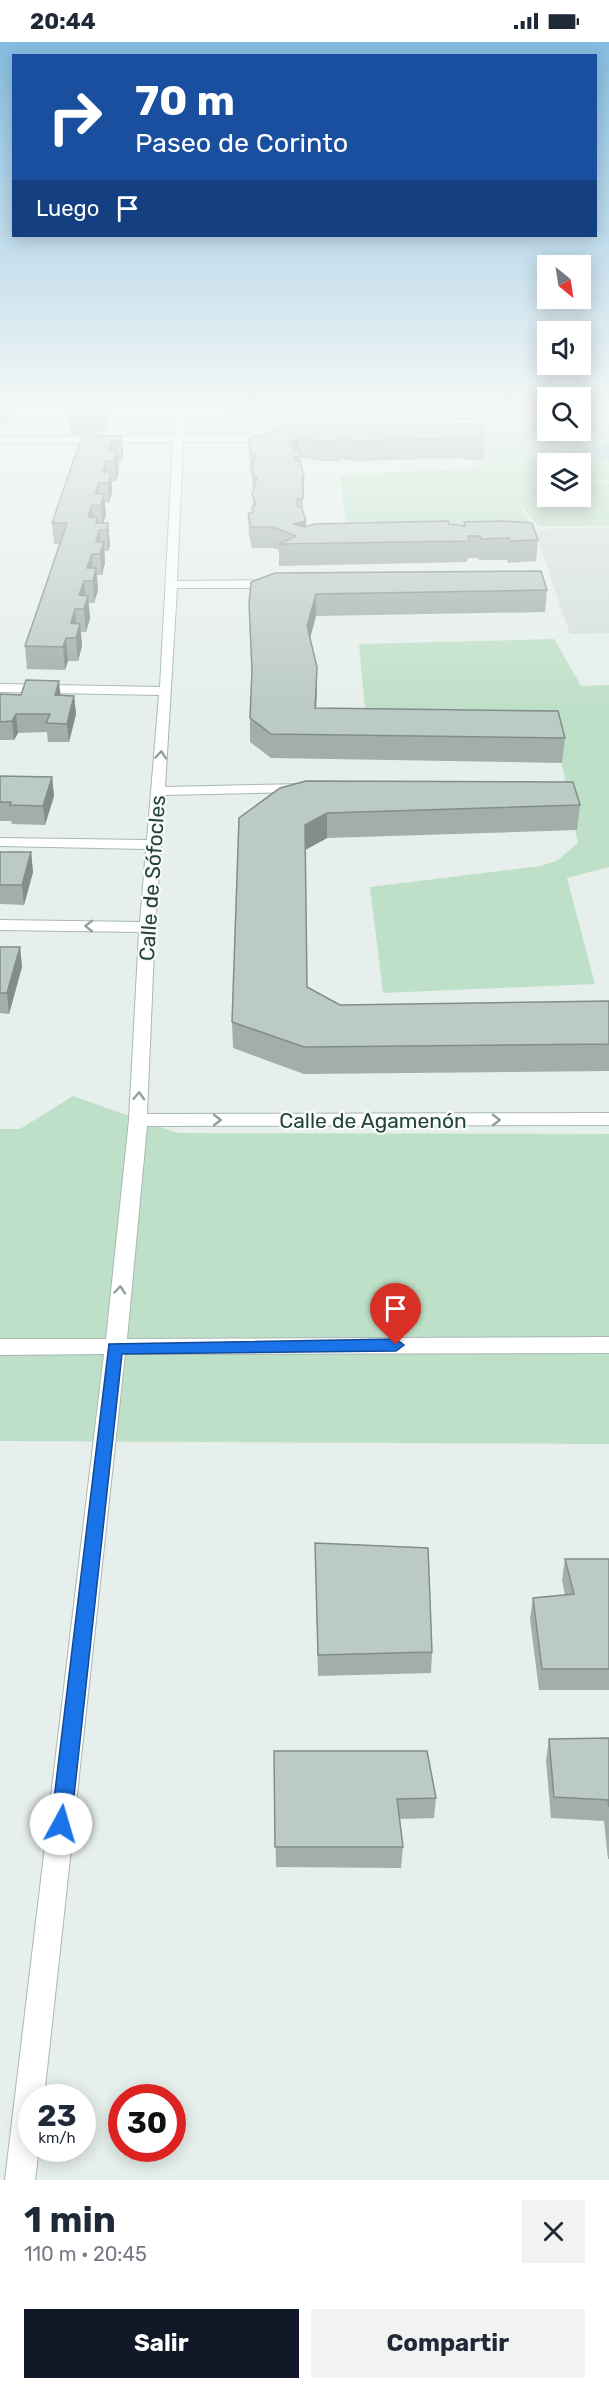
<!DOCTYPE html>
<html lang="es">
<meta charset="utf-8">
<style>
:root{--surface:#fff;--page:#f2f2f3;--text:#1f2937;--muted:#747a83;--accent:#111827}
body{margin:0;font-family:Rubik,sans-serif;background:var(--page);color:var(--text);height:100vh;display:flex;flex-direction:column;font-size:22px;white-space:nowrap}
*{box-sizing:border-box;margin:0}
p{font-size:20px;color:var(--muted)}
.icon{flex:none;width:33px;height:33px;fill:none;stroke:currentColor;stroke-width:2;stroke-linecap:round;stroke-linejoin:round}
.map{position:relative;height:2138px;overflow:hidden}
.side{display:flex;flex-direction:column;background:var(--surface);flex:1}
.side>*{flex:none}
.guide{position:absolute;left:12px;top:12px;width:585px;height:183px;border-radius:0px;box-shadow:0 3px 15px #0003;background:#1a4fa0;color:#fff;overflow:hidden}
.needle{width:39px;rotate:150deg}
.controls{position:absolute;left:537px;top:213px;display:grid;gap:12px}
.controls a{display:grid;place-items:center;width:54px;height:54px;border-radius:0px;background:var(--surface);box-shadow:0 3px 15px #0003;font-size:30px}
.speed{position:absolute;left:18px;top:2042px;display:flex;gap:12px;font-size:30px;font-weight:700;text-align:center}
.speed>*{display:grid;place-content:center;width:78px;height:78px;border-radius:50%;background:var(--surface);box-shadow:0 3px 15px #0003;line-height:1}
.speed small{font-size:15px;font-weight:400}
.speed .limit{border:9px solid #d22;background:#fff;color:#111}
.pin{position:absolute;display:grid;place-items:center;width:51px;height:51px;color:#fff;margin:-62px -26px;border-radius:50% 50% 50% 0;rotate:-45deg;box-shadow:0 0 6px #0007}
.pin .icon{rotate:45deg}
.me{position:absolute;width:66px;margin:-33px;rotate:6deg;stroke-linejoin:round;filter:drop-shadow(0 0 4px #0008)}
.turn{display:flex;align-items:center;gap:21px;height:126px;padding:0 24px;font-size:27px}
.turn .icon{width:78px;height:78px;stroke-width:2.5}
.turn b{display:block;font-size:42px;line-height:51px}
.then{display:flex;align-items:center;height:57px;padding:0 24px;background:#0003;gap:12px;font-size:22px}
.round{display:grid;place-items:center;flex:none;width:63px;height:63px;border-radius:0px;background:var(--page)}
.summary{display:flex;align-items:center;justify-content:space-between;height:102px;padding:0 24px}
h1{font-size:36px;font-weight:700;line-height:45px}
.action{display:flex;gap:12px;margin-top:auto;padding:12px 24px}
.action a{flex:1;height:69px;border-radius:0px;background:var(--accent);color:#fff;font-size:24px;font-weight:700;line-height:69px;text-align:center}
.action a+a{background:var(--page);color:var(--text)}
.status{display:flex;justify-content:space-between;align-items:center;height:42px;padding:0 30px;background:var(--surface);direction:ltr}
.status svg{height:16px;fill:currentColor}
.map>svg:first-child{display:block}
.built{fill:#d4dfda}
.green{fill:#bfe0c8}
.water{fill:#8ec9d4}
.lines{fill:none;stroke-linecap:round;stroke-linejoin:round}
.minor-casing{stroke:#a8b8b2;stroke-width:2}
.minor{fill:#fff;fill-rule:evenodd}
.wall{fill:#a1aea9}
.shaded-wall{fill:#838d89}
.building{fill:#bbcac4;stroke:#838d89;stroke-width:1.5}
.oneway{stroke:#92a09c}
.route{fill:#1a73e8;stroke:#114b97;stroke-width:1.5}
.labels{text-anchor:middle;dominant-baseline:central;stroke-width:4.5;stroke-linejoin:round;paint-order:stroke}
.street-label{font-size:21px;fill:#24423a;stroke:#f7fbf9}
</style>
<div class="status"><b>20:44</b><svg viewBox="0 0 49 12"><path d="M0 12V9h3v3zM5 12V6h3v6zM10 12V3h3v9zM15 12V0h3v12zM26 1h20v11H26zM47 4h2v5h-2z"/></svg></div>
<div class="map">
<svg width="609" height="2138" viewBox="0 0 609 2138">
<rect width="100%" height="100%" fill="#e6efeb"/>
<path class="built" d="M 609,485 L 609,591 L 570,592 L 534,487 Z"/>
<g class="green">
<path d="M 475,366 L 547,366 L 548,388 L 580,388 L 581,366 L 609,366 L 609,439 L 581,440 L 580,422 L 548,422 L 547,440 L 506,442 L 547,442 L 548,454 L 580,454 L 581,441 L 609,441 L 609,484 L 539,485 L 518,460 L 533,485 L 347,491 L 340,433 L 479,426 Z"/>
<path d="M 554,597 L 581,644 L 609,643 L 609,825 L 567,836 L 595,942 L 383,951 L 370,845 L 541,824 L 558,818 L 578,801 L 556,693 L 365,667 L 359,602 Z"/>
<path d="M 73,1054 L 177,1091 L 609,1092 L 609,1402 L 0,1399 L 0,1087 L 20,1087 Z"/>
</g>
<path class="water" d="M 609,403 L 609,417 L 572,418 L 566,404 Z"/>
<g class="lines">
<g class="minor-casing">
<path id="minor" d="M 178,366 L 188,366 L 184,394 L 274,394 L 279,397 L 274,400 L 183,400 L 177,539 L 275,538 L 281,542 L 275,546 L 177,546 L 165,745 L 304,742 L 311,746 L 304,750 L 165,753 L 155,885 L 147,1072 L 609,1071 L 609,1083 L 147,1084 L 127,1297 L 609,1295 L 609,1311 L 125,1312 L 44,2055 L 32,2055 L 32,2106 L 39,2106 L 35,2138 L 5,2138 L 104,1312 L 0,1313 L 0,1297 L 106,1297 L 129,1078 L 139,890 L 0,888 L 0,878 L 140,880 L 146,807 L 0,804 L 0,796 L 147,798 L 159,653 L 0,650 L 0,642 L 160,645 L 173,400 L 0,401 L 0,395 L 174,394 Z"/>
</g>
<use href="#minor" class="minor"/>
</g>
<g class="wall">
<path d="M 0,366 L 13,370 L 6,383 L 0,383 Z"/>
<path d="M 71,366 L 109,366 L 108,375 L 107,375 L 107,382 L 106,389 L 99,390 L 98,393 L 70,394 L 69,374 Z"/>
<path d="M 229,366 L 477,366 L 476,378 L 254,379 L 249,374 L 229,374 Z"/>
<path d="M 392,384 L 484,398 L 483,418 L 465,418 L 464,416 L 356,419 L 340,417 L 340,419 L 321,419 L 301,416 L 304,456 L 303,456 L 303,469 L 306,479 L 306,485 L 449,482 L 464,484 L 464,480 L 538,498 L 536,519 L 508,521 L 507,518 L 479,518 L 478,516 L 468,516 L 467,520 L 279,524 L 279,508 L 273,506 L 252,506 L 249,493 L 248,472 L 252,471 L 253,451 L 252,431 L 250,429 L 249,397 L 273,389 L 273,385 Z"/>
<path d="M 82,394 L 122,394 L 123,414 L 122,419 L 118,419 L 119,429 L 116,439 L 112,439 L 112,451 L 109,461 L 105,461 L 106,473 L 103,481 L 108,481 L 110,503 L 108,509 L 104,509 L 105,521 L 102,533 L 97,533 L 98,548 L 94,561 L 88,561 L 90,576 L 86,590 L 81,590 L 82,604 L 78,619 L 68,619 L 65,628 L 27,627 L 25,604 L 60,502 L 54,502 L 52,481 Z"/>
<path d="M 251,540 L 547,548 L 545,570 L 316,574 L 310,596 L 317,625 L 316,666 L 565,696 L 562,721 L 271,716 L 250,700 L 250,676 L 252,635 L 249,562 Z"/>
<path d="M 0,652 L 74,654 L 76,672 L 69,700 L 48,700 L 47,690 L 18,691 L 14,698 L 0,698 Z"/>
<path d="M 0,734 L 52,735 L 54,754 L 45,783 L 12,782 L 11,779 L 0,779 Z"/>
<path d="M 280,746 L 580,763 L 577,788 L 327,796 L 305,808 L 307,945 L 340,963 L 609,959 L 609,1029 L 304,1032 L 233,1006 L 232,980 Z"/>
<path d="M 0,810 L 31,810 L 33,830 L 24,863 L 0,862 Z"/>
<path d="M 0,905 L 20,905 L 22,925 L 9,972 L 0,971 Z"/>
<path d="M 315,1501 L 432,1610 L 431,1631 L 318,1634 Z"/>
<path d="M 565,1517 L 609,1517 L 609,1648 L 539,1648 L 530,1577 L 533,1556 L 565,1553 L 562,1538 Z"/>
<path d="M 609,1696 L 609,1817 L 608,1817 L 604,1779 L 551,1776 L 546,1718 L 549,1697 Z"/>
<path d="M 274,1709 L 436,1756 L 434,1776 L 400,1777 L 403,1805 L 401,1826 L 276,1825 Z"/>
</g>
<g class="shaded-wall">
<path d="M 5,366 L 13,366 L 13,370 L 6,383 L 4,368 Z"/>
<path d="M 106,366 L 107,382 L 106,389 L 105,370 Z"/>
<path d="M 122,394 L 123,414 L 122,419 L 121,399 Z"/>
<path d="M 298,396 L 298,415 L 289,400 Z"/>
<path d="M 112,399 L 113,419 L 109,409 Z"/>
<path d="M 117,409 L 119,429 L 116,439 L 114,419 Z"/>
<path d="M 106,419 L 107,439 L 103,430 Z"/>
<path d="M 111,430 L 112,451 L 109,461 L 108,441 Z"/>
<rect x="302" y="435" width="2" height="21"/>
<path d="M 99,441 L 100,461 L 95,452 Z"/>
<path d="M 104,452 L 106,473 L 102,484 L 101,463 Z"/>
<path d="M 92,463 L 93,484 L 88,475 Z"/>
<path d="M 97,475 L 98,491 L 99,488 L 101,509 L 97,512 L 96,481 Z"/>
<path d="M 306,479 L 306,500 L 293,482 Z"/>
<path d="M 108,481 L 110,503 L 108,509 L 107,488 Z"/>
<path d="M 104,500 L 105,521 L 102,533 L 100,512 Z"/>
<path d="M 92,512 L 93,533 L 87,526 Z"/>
<path d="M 96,526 L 98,548 L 94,561 L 93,539 Z"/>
<path d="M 84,539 L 86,561 L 79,553 Z"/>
<path d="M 316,552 L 316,574 L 307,607 L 307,584 Z"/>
<path d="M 88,554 L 90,576 L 86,590 L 84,567 Z"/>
<path d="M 75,567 L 77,590 L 71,581 Z"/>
<path d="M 80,582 L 82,604 L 78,619 L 76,596 Z"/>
<path d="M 66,596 L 68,619 L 65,628 L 63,605 Z"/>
<path d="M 317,625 L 317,648 L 315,689 L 315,666 Z"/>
<path d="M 59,639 L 61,657 L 55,653 Z"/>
<path d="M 74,654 L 76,672 L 69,700 L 67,682 Z"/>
<path d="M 16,672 L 18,691 L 14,698 L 12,679 Z"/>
<path d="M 52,735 L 54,754 L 45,783 L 43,764 Z"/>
<path d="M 327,771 L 327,796 L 305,808 L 305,783 Z"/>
<path d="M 31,810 L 33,830 L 24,863 L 22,843 Z"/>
<path d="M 20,905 L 22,925 L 9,972 L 7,951 Z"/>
</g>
<g class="building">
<path d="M 71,366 L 106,366 L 105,370 L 97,370 L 97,374 L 69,374 Z"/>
<path d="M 479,381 L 484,398 L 466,398 L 465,396 L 357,399 L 340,397 L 340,399 L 321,399 L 298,396 L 289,400 L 293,401 L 295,408 L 300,408 L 301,415 L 294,415 L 295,419 L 300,419 L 304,435 L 302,435 L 303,456 L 297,457 L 297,464 L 301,464 L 306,479 L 293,482 L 304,485 L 315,482 L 448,479 L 449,482 L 465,484 L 464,480 L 505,479 L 532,481 L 538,498 L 510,499 L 509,496 L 481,497 L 480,494 L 468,494 L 469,499 L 279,502 L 296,494 L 273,485 L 251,485 L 248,472 L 253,470 L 252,465 L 256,463 L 252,452 L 257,435 L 253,435 L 252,423 L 256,415 L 250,409 L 249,397 L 276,388 L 273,385 L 290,383 L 392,384 Z"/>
<path d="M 82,394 L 122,394 L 121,399 L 112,399 L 109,409 L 117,409 L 114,419 L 106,419 L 103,430 L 111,430 L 108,441 L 99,441 L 95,452 L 104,452 L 101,463 L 92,463 L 88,475 L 97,475 L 96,481 L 108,481 L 107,488 L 99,488 L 96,500 L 104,500 L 100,512 L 92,512 L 87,526 L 96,526 L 93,539 L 84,539 L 79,553 L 88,554 L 84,567 L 75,567 L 71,581 L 80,582 L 76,596 L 66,596 L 63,605 L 25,604 L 67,481 L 52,481 Z"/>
<path d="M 541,529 L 547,548 L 316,552 L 307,584 L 317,625 L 315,666 L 558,669 L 565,696 L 271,692 L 250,676 L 252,628 L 249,562 L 251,540 L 275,531 Z"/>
<path d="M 26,638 L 59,639 L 55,653 L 74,654 L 67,682 L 46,681 L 50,672 L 16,672 L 12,679 L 0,680 L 0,652 L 21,653 Z"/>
<path d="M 0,734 L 52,735 L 43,764 L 10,763 L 11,760 L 0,760 Z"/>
<path d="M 306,739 L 573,740 L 580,763 L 327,771 L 305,783 L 307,945 L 340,963 L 609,959 L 609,1002 L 304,1005 L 232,980 L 239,776 L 280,746 Z"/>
<path d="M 0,810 L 31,810 L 22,843 L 0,843 Z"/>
<path d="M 0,905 L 20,905 L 7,951 L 0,951 Z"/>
<path d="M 315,1501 L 428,1506 L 432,1610 L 318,1613 Z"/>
<path d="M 565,1517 L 609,1517 L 609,1627 L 542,1627 L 533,1556 L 574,1552 Z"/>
<path d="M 609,1696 L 609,1765 L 608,1758 L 554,1755 L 549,1697 Z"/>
<path d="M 274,1709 L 427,1709 L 436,1756 L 397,1757 L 403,1805 L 275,1805 Z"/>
</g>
<defs><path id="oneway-chevron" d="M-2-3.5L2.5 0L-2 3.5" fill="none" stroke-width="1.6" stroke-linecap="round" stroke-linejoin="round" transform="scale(1.5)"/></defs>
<g class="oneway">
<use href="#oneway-chevron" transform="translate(161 713) rotate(-85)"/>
<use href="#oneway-chevron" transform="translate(89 884) rotate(-179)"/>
<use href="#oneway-chevron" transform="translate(139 1054) rotate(-87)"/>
<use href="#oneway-chevron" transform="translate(217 1078)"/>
<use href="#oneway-chevron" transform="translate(496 1078)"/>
<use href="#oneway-chevron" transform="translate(120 1248) rotate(-85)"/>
</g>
<linearGradient id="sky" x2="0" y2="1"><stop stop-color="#84bce0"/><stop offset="0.55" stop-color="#f4f8f6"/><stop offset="1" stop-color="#f4f8f6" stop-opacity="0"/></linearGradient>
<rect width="609" height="665" fill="url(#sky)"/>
<path class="route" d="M 396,1297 L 404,1303 L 396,1309 L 122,1312 L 71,1782 L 68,1789 L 61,1791 L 54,1789 L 51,1782 L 109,1302 Z"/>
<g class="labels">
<g class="street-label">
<text transform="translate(152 836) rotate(-86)">Calle de Sófocles</text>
<text x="373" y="1078">Calle de Agamenón</text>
</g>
</g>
</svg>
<div class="controls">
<a><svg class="needle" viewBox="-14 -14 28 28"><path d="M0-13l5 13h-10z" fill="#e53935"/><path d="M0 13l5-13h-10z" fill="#747a83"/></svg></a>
<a><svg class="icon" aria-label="sound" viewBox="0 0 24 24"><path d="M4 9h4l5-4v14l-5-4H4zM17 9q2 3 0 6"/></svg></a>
<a><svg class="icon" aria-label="search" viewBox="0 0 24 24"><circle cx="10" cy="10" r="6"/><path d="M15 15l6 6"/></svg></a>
<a><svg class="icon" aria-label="layers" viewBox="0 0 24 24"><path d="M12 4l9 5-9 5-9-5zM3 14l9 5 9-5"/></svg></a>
</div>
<div class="speed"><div>23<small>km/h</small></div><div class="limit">30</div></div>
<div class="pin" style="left:396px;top:1303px;background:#d93025"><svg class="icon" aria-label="arrive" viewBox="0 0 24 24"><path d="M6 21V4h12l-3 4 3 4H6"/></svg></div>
<svg class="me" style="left:61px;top:1782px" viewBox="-20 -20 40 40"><circle r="19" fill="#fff"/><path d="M0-13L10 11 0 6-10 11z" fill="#1a73e8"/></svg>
<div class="guide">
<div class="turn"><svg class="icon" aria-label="right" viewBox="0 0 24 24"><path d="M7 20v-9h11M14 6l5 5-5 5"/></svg><div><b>70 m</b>Paseo de Corinto</div></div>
<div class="then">Luego<svg class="icon" aria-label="arrive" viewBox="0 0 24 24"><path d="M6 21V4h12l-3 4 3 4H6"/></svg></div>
</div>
</div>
<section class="side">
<div class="summary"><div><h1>1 min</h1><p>110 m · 20:45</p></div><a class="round"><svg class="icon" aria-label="close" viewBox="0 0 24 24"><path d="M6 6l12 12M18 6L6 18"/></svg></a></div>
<div class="action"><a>Salir</a><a>Compartir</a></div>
</section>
